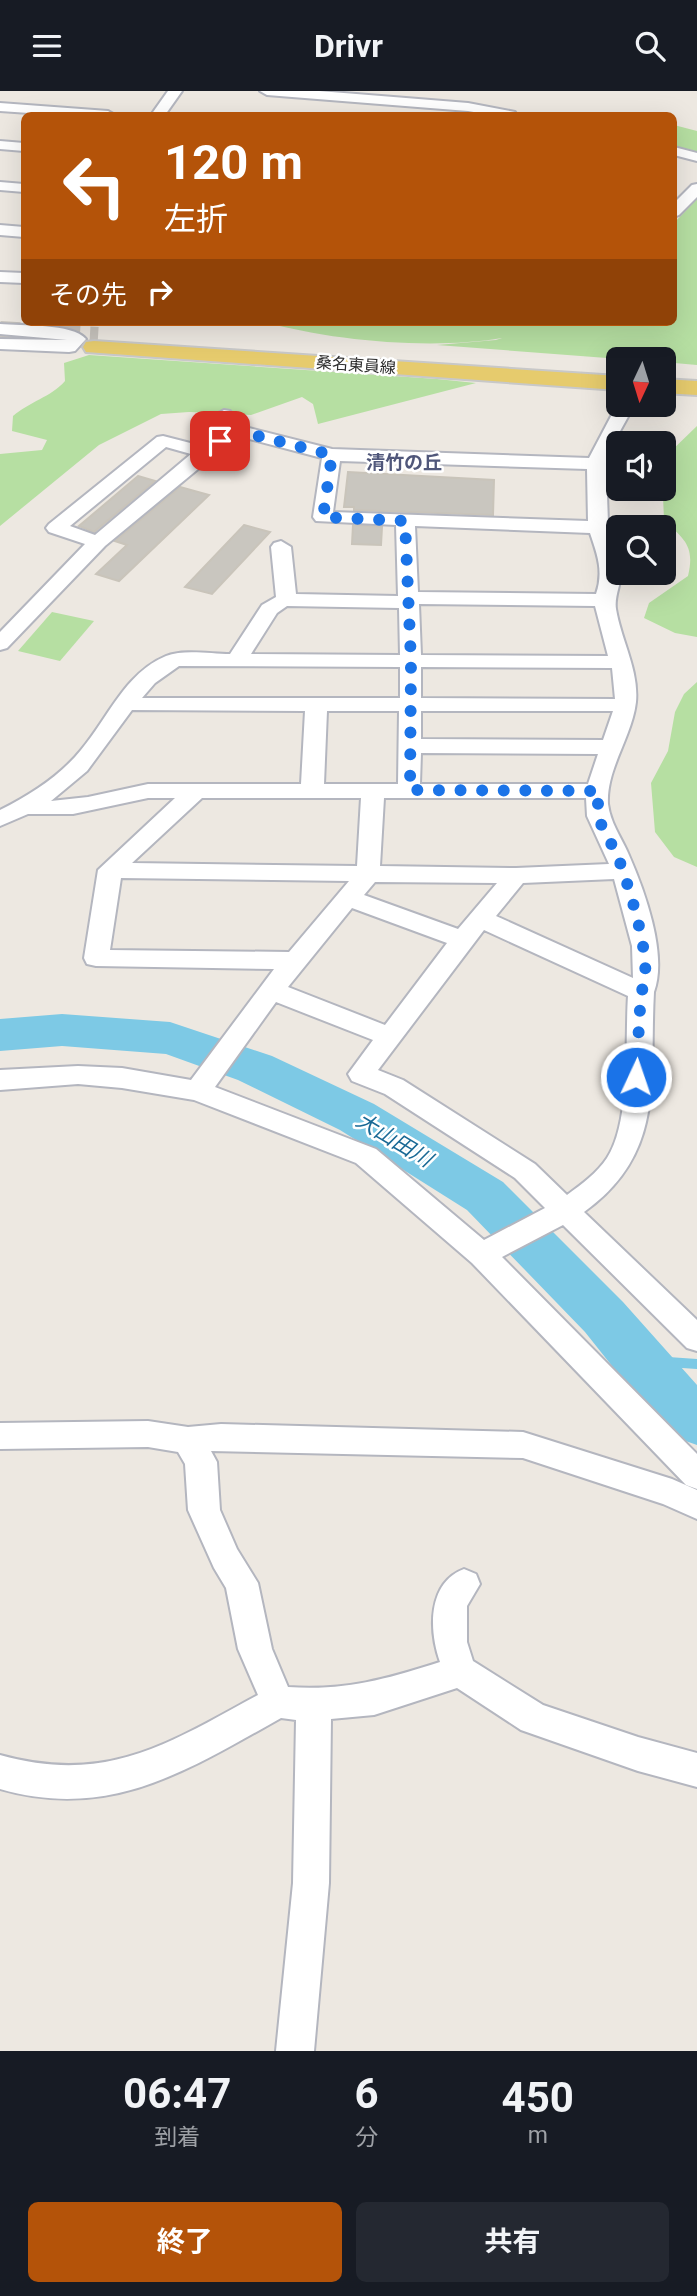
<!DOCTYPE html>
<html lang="ja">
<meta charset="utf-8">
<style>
:root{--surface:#171b24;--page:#242831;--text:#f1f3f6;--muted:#9ea1a6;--accent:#b45309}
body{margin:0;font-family:Roboto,"Noto Sans JP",sans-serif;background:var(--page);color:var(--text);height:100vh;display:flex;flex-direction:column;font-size:26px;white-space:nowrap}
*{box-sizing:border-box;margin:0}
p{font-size:23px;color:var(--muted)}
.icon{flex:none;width:38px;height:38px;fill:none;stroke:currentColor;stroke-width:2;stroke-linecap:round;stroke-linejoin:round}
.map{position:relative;height:1960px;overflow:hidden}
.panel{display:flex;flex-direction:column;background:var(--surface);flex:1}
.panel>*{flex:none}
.banner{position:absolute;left:21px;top:21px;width:656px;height:214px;border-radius:10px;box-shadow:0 7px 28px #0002;background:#b45309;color:#fff;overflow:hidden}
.needle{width:46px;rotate:184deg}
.buttons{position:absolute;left:606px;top:256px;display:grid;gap:14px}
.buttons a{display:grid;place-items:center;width:70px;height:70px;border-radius:10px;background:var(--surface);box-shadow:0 7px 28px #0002;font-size:35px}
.pin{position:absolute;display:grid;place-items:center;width:60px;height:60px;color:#fff;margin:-30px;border-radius:14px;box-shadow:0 4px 10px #0006}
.me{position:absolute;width:77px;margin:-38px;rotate:3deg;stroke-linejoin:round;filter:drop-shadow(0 0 5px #0008)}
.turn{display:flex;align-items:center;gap:24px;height:147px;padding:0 28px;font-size:32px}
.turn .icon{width:91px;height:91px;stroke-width:2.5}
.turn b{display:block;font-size:49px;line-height:60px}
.then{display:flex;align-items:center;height:66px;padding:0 28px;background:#0003;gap:14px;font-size:26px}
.eta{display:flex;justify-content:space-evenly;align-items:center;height:119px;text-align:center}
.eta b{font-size:42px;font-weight:700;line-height:49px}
.cta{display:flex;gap:14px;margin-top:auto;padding:14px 28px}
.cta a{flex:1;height:80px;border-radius:10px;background:var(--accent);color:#fff;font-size:28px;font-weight:700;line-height:80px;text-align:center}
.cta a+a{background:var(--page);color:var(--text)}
header{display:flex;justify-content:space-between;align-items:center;height:91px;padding:0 28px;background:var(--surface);font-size:32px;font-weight:700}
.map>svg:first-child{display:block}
.green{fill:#b6dfa2}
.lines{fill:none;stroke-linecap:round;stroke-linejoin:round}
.stream{stroke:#7dc9e5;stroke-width:10}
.river{fill:#7dc9e5;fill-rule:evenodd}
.building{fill:#c9c6bf;stroke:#c9c4ba;stroke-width:2}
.major-tunnel{stroke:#c7c3bd;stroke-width:20;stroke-dasharray:20 10;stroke-linecap:butt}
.minor-casing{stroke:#b4b6bf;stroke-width:4}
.major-casing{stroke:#c8c8c8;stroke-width:4}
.minor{fill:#fff;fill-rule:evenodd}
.major{fill:#e6cb6d;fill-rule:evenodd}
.route{stroke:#1a73e8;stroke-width:12;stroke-dasharray:0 21.6}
.labels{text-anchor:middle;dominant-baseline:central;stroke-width:5;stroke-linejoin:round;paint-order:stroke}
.far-street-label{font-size:16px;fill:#2d2d2d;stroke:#fff}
.far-quarter-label{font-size:19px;font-weight:bold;fill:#50577a;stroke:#fff}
.water-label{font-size:21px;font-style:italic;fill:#196995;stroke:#fff}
</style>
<header><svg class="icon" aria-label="menu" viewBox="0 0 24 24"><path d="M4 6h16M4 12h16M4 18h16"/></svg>Drivr<svg class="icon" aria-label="search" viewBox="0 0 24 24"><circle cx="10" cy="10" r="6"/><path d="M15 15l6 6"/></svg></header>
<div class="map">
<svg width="697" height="1960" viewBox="0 0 697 1960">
<rect width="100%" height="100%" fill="#ede8e1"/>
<g class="green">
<path d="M 674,34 L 697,40 L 697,62 L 674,57 Z"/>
<path d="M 697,108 L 697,274 L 663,271 L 663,268 L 620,268 L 437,254 L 496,249 L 502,247 C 433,259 332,250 265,231 L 674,231 L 674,132 Z"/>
<path d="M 89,264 L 437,288 L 476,292 L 318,333 L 313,313 L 302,306 L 251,324 L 189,321 L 161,323 L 99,354 L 0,435 L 0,363 L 42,359 L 47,349 L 12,340 L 13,325 C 29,311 51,306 65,290 L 64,272 Z"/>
<path d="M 697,335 L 697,546 L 675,542 L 644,527 L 649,512 L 688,485 C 695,455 685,449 664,429 L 663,405 L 657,397 L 663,397 L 665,366 Z"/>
<path d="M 52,521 L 94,530 L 60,570 L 18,560 Z"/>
<path d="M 697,591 L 697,776 L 674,766 L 655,741 L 651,692 L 668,660 L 675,621 L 684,603 Z"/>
</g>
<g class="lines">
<path class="stream" d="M 639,1269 L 697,1273"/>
<path class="river" d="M 62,923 L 170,931 L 272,965 L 374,1013 L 503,1091 L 623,1211 L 697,1294 L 697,1354 L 677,1347 L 620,1285 L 585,1241 L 467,1119 L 340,1039 L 238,989 L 166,963 L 62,955 L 0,960 L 0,928 Z"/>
</g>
<g class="building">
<path d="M 348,381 L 494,389 L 493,424 L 354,419 L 354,416 L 344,416 Z"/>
<path d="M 138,385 L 155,390 L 94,441 L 79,435 Z"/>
<path d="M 180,396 L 209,404 L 119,490 L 96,483 L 127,454 L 115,450 Z"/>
<path d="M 244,434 L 270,441 L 212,503 L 185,496 Z"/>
<path d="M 353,434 L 382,436 L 381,454 L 352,453 Z"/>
</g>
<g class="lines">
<path class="major-tunnel" d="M 0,240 L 98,246"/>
<g class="minor-casing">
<g id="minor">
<path d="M 168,0 L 182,0 L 165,24 L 151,24 Z"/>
<path d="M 260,0 L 319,0 L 468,12 L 515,21 L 517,24 L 491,24 L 468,20 L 267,4 Z"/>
<path d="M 0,12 L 108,20 L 115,24 L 58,24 L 0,20 Z"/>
<path d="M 0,50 L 24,52 L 24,60 L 0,58 Z"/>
<path d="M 674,56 L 697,62 L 697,70 L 674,64 Z"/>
<path d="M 0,91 L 24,93 L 24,101 L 0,99 Z"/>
<path d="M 697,93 L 697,106 L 679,124 L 674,126 L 674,112 L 692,94 Z"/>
<path d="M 0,134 L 24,136 L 24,146 L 0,144 Z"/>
<path d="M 0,181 L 24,182 L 24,192 L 0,191 Z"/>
<path d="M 0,233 C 21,235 72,232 86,248 L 75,260 L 69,261 L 0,258 L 0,248 L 67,249 L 0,243 Z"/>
<path d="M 618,312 L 635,313 L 609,360 L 606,375 L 608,432 L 618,466 L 618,481 L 621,481 C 621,494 614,505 616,518 C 621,549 639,579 636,611 C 632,646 606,678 608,713 C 610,731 621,746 628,762 C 644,798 668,863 654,901 C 649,990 666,1062 584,1121 L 697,1229 L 697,1260 L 687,1257 L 563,1134 L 502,1166 L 697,1363 L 697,1398 L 686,1394 L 472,1172 L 356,1072 L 194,1009 L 122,997 L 78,993 L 0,999 L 0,979 L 78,975 L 122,977 L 191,989 L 274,878 L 96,875 L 87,873 L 84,867 L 98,779 L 175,707 L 148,707 L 73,723 L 28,723 L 0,735 L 0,719 C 30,704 60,685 81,659 C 108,627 125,582 166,565 C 184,558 211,563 230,563 L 262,514 L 276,506 L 271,456 L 274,452 L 281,450 L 291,456 L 296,503 L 398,505 L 396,434 L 316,430 L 313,426 L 322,367 L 238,345 L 105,455 L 7,557 L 0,559 L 0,541 L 85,453 L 49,441 L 46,437 L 49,433 L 157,346 L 163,345 L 202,355 L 225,338 L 215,324 L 224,319 L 230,320 L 241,335 L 332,358 L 589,367 ZM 166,356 L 191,363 L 95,444 L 70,435 ZM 340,370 L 587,378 L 588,430 L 333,421 ZM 415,435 L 590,442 C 597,463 604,480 596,503 L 418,501 ZM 419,513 L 595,515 L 608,565 L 421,564 ZM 287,515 L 399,517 L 400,564 L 251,563 L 277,522 ZM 179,575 L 400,576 L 400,607 L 142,607 L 155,592 ZM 421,576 L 612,577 L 615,608 L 421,607 ZM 132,619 L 305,620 L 301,693 L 148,693 L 88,706 L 51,710 L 87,680 ZM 327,620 L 399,620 L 398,693 L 324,693 ZM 421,620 L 613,620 L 603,649 L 421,648 ZM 421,662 L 598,663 L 588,693 L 420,693 ZM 202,707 L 361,707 L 357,775 L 132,772 ZM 384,707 L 586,707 L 587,725 L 609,773 L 516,777 L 380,775 ZM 121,787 L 349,790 L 289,861 L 110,859 ZM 614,788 L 632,855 L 633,887 L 496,825 L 523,792 ZM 375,791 L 497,792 L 458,838 L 364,804 ZM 352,817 L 447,852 L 385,934 L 288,896 ZM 484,839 L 628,905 C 625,949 631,1031 607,1067 C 597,1082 582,1093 567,1104 L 535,1073 L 403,989 L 378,979 ZM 276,911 L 373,949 L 348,983 L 352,990 L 385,1003 L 515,1087 L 545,1117 L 484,1149 L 376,1058 L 215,996 Z"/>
<path d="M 148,1330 L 188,1336 L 221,1333 L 523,1341 L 672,1388 L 697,1399 L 697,1428 L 663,1413 L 523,1367 L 211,1360 L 217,1371 L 220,1419 L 237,1458 L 258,1492 L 272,1558 L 288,1596 C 345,1600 387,1588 440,1571 C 429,1540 427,1492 464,1478 L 476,1483 L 480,1493 L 467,1515 L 467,1551 L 473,1570 L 543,1614 L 638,1646 L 697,1662 L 697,1696 L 638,1680 L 521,1639 L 457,1597 L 374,1624 L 331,1628 L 329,1792 L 314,1960 L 276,1960 L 293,1792 L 296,1629 L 281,1627 C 188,1679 110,1730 0,1698 L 0,1664 C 106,1694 168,1653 258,1604 L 238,1558 L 226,1497 L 214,1477 L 188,1419 L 185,1373 L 178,1361 L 148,1356 L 0,1358 L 0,1332 Z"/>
</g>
</g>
<g class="major-casing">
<g id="major">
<path d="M 94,250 L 618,285 L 618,299 L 86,261 L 83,256 L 86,251 Z"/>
<path d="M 663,288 L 697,290 L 697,304 L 663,302 Z"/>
</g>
</g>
<use href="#minor" class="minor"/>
<use href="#major" class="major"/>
</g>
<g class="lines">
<path class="route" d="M 220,350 L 235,339 L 332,364 L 323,426 L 405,430 L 411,570 L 410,699 L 599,700 C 599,707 597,716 598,722 C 600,737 612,752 618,766 C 628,793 656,877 641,901 L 636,986"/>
</g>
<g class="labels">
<g class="far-street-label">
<text transform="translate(356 274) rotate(4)">桑名東員線</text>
</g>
<g class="far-quarter-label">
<text x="404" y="371">清竹の丘</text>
</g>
<g class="water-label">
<text transform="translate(394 1049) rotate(31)">大山田川</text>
</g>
</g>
</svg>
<div class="buttons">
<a><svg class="needle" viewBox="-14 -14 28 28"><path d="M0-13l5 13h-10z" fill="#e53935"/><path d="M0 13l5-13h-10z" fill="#9ea1a6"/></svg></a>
<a><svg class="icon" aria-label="sound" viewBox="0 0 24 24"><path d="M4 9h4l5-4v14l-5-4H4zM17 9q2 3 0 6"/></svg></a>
<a><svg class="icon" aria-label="search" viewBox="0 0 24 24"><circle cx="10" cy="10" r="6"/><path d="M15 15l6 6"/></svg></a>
</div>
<div class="pin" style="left:220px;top:350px;background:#d93025"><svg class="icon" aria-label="arrive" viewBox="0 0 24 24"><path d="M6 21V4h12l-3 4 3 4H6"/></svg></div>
<svg class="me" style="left:636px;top:986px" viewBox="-20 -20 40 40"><circle r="17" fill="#1a73e8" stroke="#fff" stroke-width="3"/><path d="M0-11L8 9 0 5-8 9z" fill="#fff"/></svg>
<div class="banner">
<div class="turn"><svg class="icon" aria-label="left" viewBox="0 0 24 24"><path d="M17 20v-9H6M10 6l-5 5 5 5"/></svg><div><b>120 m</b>左折</div></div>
<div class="then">その先<svg class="icon" aria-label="right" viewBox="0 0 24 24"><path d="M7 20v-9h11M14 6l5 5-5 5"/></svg></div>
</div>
</div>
<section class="panel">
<div class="eta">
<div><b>06:47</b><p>到着</p></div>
<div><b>6</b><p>分</p></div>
<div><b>450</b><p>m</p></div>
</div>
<div class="cta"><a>終了</a><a>共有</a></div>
</section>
